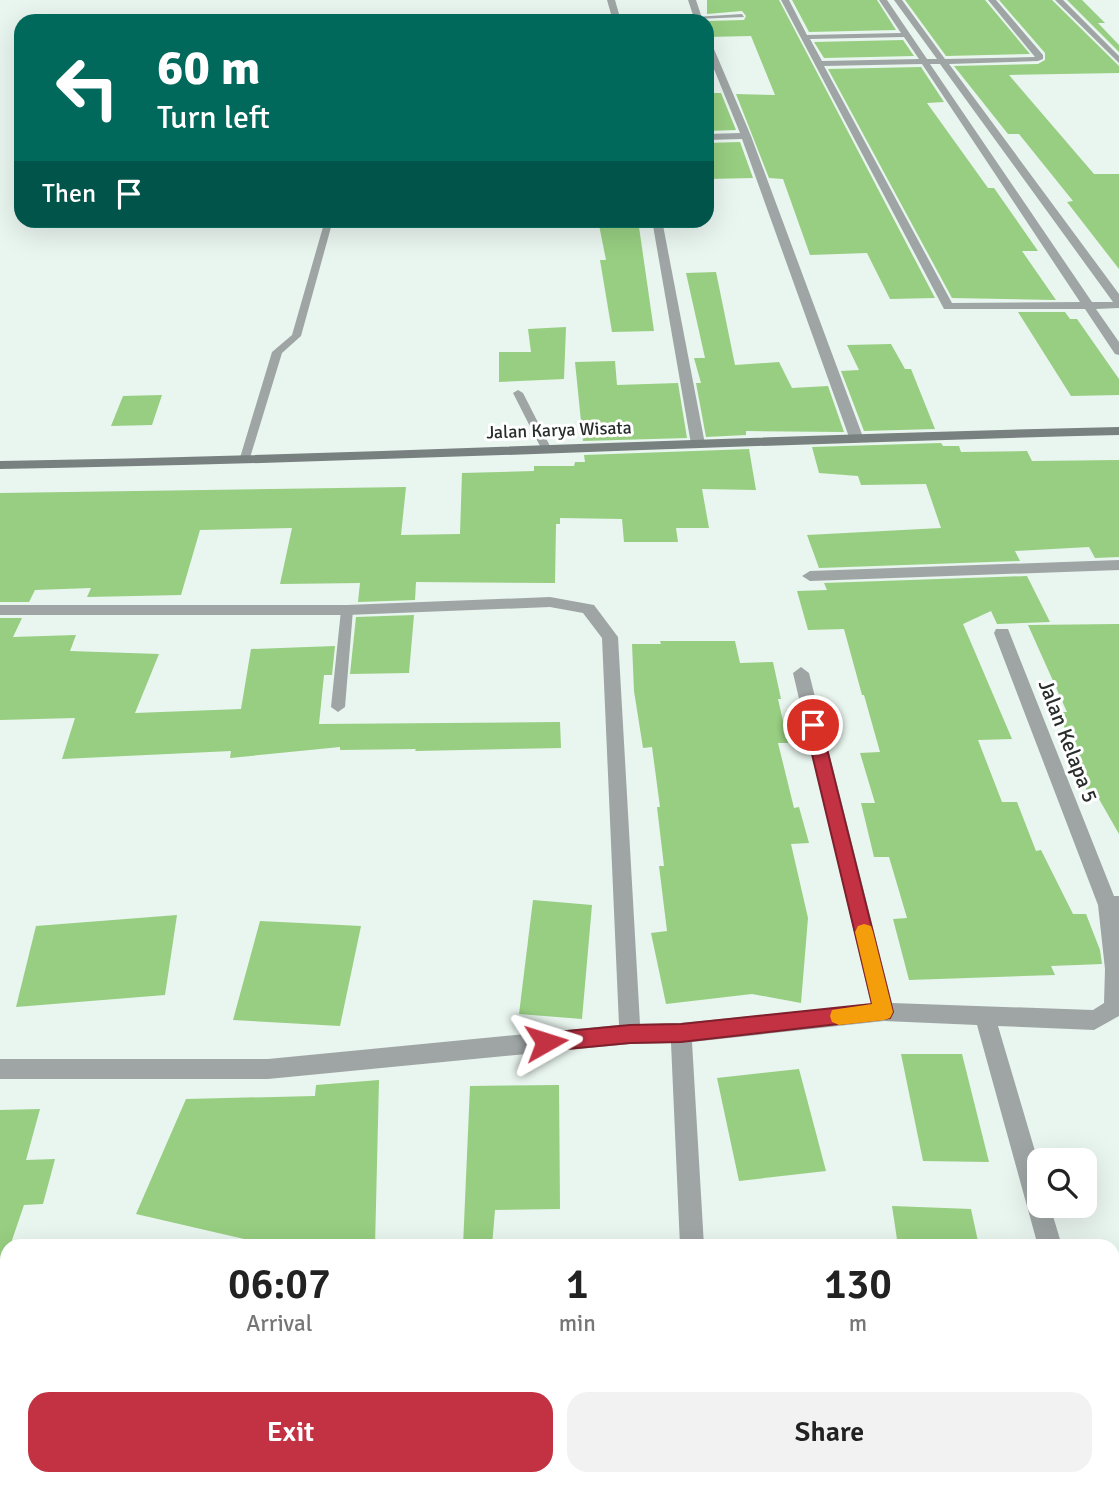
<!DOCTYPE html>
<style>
:root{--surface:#fff;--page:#f2f2f2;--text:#222;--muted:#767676;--accent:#c33243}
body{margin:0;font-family:Signika,sans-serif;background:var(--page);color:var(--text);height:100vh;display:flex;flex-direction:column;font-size:26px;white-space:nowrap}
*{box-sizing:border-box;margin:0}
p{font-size:23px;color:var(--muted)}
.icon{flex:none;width:38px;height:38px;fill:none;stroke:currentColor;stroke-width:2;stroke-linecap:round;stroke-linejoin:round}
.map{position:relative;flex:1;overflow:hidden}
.details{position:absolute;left:0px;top:1239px;width:1120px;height:247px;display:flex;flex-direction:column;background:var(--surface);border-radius:21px 21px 0 0;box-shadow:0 7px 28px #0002}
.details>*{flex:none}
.guide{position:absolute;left:14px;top:14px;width:700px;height:214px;border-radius:21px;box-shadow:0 7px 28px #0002;background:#00695c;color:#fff;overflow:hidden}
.fabs{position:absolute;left:1027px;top:1148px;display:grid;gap:14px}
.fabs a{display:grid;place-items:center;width:70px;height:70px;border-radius:14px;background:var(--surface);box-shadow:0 7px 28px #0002;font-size:35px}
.pin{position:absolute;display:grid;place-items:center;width:60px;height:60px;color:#fff;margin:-30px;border:4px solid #fff;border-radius:50%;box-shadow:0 2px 7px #0007}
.me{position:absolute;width:77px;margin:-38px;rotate:84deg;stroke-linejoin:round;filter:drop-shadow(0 0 5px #0008)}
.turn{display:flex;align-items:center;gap:24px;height:147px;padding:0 28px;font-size:32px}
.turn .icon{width:91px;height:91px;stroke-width:2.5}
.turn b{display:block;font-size:49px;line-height:60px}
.then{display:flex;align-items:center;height:66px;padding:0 28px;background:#0003;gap:14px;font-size:26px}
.eta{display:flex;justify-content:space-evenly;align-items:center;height:119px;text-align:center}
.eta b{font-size:42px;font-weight:600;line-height:49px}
.cta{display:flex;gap:14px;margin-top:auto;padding:14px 28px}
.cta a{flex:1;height:80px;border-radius:21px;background:var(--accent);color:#fff;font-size:28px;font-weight:600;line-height:80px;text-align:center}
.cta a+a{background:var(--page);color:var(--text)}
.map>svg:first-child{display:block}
.building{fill:#97ce81}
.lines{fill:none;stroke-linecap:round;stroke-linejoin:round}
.lane{fill:#9fa5a5;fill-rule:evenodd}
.street{fill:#9fa5a5;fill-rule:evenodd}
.secondary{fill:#788080;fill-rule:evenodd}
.route{fill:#c33243;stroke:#7f202c;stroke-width:2}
.slow{fill:#f59e0b}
.labels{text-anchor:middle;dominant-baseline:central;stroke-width:6;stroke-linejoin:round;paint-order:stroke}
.far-street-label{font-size:18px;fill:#282d2b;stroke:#fff}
.street-label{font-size:21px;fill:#282d2b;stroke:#fff}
</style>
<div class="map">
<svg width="1119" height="1485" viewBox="0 0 1119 1485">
<rect width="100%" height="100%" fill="#e9f5ef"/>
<g class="building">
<path d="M 707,0 L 779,0 L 935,298 L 890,299 L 867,253 L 810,255 L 783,179 L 769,178 L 736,94 L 775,95 L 751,36 L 707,37 L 707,21 L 744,20 L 746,16 L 742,11 L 707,14 Z"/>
<path d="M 792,0 L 877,0 L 896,30 L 809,32 Z"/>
<path d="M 905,0 L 985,0 L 1030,54 L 946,56 Z"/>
<path d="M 999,0 L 1052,0 L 1119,66 L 1119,73 L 1009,75 L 1094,174 L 1119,174 L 1119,269 L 1067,202 L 1073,201 L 1019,134 L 1008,134 L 954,66 L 1038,64 L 1045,60 L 1045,53 Z"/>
<path d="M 1067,0 L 1082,0 L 1105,23 L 1098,23 L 1119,45 L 1119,52 Z"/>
<path d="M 903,40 L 914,56 L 824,58 L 814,42 Z"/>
<path d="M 921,67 L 944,102 L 927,103 L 988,188 L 994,188 L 1038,251 L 1022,251 L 1056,300 L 952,298 L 828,69 Z"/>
<path d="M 707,93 L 721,93 L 736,130 L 707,131 Z"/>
<path d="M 740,142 L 753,178 L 707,179 L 707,143 Z"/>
<path d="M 598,220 L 638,220 L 654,331 L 612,332 L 600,260 L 606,260 Z"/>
<path d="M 716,272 L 735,365 L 779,362 L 792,388 L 828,386 L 844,432 L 746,431 L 746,435 L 706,437 L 696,383 L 701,383 L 694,358 L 705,358 L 686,273 Z"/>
<path d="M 1018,312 L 1065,312 L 1070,319 L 1077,319 L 1119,379 L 1119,395 L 1071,396 Z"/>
<path d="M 566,327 L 564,379 L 499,382 L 499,352 L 531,352 L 528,329 Z"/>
<path d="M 891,344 L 905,369 L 911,369 L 935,429 L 864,431 L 841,371 L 859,370 L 847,345 Z"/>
<path d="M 615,361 L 617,385 L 678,383 L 687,438 L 583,441 L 575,362 Z"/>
<path d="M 162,395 L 152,425 L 111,426 L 123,396 Z"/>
<path d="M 941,443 L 943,446 L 959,446 L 961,452 L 1027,451 L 1032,461 L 1119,460 L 1119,557 L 1095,558 L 1089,547 L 1015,551 L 1020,561 L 819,568 L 807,535 L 941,528 L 926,484 L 861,485 L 858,476 L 819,473 L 812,447 Z"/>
<path d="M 749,449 L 756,490 L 702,489 L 709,528 L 676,528 L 678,542 L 624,542 L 622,519 L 560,518 L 560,524 L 556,524 L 555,583 L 416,582 L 415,600 L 358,602 L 360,583 L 280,584 L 292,528 L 200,530 L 181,595 L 87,597 L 91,588 L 35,590 L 29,602 L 0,602 L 0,493 L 406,487 L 401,535 L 460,534 L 462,473 L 534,471 L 534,466 L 574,466 L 575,462 L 585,462 L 584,455 Z"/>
<path d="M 1027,576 L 1050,622 L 997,624 L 991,611 L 963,624 L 1012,739 L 978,740 L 1002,802 L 1017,802 L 1036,851 L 1041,850 L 1073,914 L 1086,914 L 1100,950 L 1102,964 L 1051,966 L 1055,975 L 909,980 L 893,919 L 907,918 L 889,857 L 874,857 L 861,803 L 875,803 L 860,753 L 880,752 L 864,695 L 862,695 L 844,629 L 808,630 L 797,591 L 827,590 L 824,583 Z"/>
<path d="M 414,615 L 409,673 L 350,674 L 356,617 Z"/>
<path d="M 0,618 L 22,618 L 13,637 L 76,635 L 70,651 L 159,654 L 135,713 L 241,709 L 251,649 L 335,646 L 332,675 L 324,675 L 319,724 L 560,722 L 561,748 L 415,751 L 416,749 L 340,750 L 340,747 L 230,758 L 231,751 L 62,759 L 75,718 L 0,720 Z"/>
<path d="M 1119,624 L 1119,834 L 1099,799 L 1092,800 L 1073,765 L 1080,765 L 1058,712 L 1067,712 L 1028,625 Z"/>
<path d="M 660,641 L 735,641 L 740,663 L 773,662 L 781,699 L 778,699 L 788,743 L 778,743 L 794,808 L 799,807 L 809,843 L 791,844 L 808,918 L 801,1003 L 752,994 L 666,1004 L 651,933 L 667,931 L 659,866 L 664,866 L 657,807 L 660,807 L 652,747 L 643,748 L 634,691 L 632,644 L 661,644 Z"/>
<path d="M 533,900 L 592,905 L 582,1019 L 519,1014 Z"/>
<path d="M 177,915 L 165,995 L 16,1007 L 36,926 Z"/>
<path d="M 260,921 L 361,926 L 340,1026 L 233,1020 Z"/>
<path d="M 901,1054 L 962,1054 L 989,1162 L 923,1161 Z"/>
<path d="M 799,1069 L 826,1171 L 739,1181 L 717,1078 Z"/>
<path d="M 379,1080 L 375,1246 L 274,1246 L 136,1214 L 186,1099 L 315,1096 L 316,1085 Z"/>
<path d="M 559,1085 L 560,1209 L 495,1210 L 492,1246 L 463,1246 L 470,1086 Z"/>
<path d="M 40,1109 L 26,1160 L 55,1159 L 43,1204 L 24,1205 L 10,1246 L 7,1246 L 5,1264 L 0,1263 L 0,1110 Z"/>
<path d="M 892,1206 L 971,1209 L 979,1246 L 898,1246 Z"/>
</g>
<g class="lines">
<g class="lane">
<path d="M 742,14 L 744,17 L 697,19 L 694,17 Z"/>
<path d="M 325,220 L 333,220 L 301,336 L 282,353 L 249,461 L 248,463 L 240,463 L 239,461 L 272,352 L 292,335 Z"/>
<path d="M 518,390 L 523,393 L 552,450 L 551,452 L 543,452 L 542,450 L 513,393 Z"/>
<path d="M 347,606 L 353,610 L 345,707 L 338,712 L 331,707 L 341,610 Z"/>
</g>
<g class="street">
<path d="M 607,0 L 615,0 L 621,21 L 613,21 Z"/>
<path d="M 688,0 L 696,0 L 703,21 L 695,21 Z"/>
<path d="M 781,0 L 789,0 L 807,35 L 901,33 L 879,0 L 887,0 L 927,59 L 937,59 L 894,0 L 902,0 L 945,59 L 1035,57 L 988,0 L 996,0 L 1043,55 L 1043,59 L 1038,61 L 949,64 L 1119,294 L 1119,308 L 1096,309 L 1119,342 L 1119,355 L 1115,354 L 1085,309 L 944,309 ZM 904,37 L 919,59 L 822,61 L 810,39 ZM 922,64 L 1080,302 L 952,303 L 824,66 ZM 930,64 L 940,64 L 1113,302 L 1092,302 Z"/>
<path d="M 1055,0 L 1063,0 L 1119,56 L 1119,63 Z"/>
<path d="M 707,40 L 711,42 L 751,136 L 863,437 L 861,440 L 851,440 L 849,437 L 742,139 L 707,140 L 707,134 L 740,133 L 707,52 Z"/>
<path d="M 652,220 L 662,220 L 705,444 L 698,448 L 691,444 Z"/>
<path d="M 1119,560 L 1119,570 L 810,581 L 802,576 L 810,571 Z"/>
<path d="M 550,597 L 594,605 L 618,637 L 640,1024 L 681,1023 L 871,1004 L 793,673 L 801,667 L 809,673 L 892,1003 L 1093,1010 L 1104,1003 L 1105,969 L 1098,905 L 994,633 L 996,629 L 1008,629 L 1114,896 L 1119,896 L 1119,1016 L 1094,1030 L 998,1026 L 1040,1168 L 1040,1206 L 1050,1206 L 1062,1246 L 1038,1246 L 977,1025 L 884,1021 L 692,1042 L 704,1246 L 680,1246 L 671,1043 L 630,1044 L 268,1079 L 0,1079 L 0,1059 L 268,1059 L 619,1025 L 602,638 L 583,613 L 550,607 L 347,615 L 0,615 L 0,605 L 347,605 Z"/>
<rect x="0" y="1434" width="7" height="28"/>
<path d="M 692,1479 L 720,1479 L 721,1485 L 693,1485 Z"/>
</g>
<path class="secondary" d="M 1119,427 L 1119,435 C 746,444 373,463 0,469 L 0,461 C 373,455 746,435 1119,427 Z"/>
</g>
<path class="route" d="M 813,719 L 821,725 L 893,1012 L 890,1018 L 681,1042 L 630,1043 L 546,1051 L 539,1048 L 537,1042 L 539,1035 L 546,1033 L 630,1025 L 681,1024 L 872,1004 L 805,725 Z"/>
<path class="slow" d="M 864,924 L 871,926 L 873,932 L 893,1012 L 890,1018 L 884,1020 L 839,1025 L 832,1022 L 830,1016 L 832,1010 L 872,1004 L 855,932 L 858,926 Z"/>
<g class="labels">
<g class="far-street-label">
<text transform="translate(559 430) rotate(-2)">Jalan Karya Wisata</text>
</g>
<g class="street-label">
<text transform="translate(1068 741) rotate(69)">Jalan Kelapa 5</text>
</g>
</g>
</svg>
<div class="fabs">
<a><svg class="icon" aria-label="search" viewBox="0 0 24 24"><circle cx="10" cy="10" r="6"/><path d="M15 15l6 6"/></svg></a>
</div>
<div class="pin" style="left:813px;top:725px;background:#d93025"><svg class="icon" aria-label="arrive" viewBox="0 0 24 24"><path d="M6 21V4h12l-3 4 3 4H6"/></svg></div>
<svg class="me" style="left:546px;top:1042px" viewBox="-20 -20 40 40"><path d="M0-17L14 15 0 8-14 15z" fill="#c33243" stroke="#fff" stroke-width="4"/></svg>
<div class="guide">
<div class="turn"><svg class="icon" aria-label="left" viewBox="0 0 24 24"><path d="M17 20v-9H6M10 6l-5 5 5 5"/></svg><div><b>60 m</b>Turn left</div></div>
<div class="then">Then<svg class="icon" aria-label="arrive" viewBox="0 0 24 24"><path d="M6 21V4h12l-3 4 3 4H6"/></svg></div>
</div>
<section class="details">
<div class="eta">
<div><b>06:07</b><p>Arrival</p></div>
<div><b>1</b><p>min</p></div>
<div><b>130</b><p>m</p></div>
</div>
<div class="cta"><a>Exit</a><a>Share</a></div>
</section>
</div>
